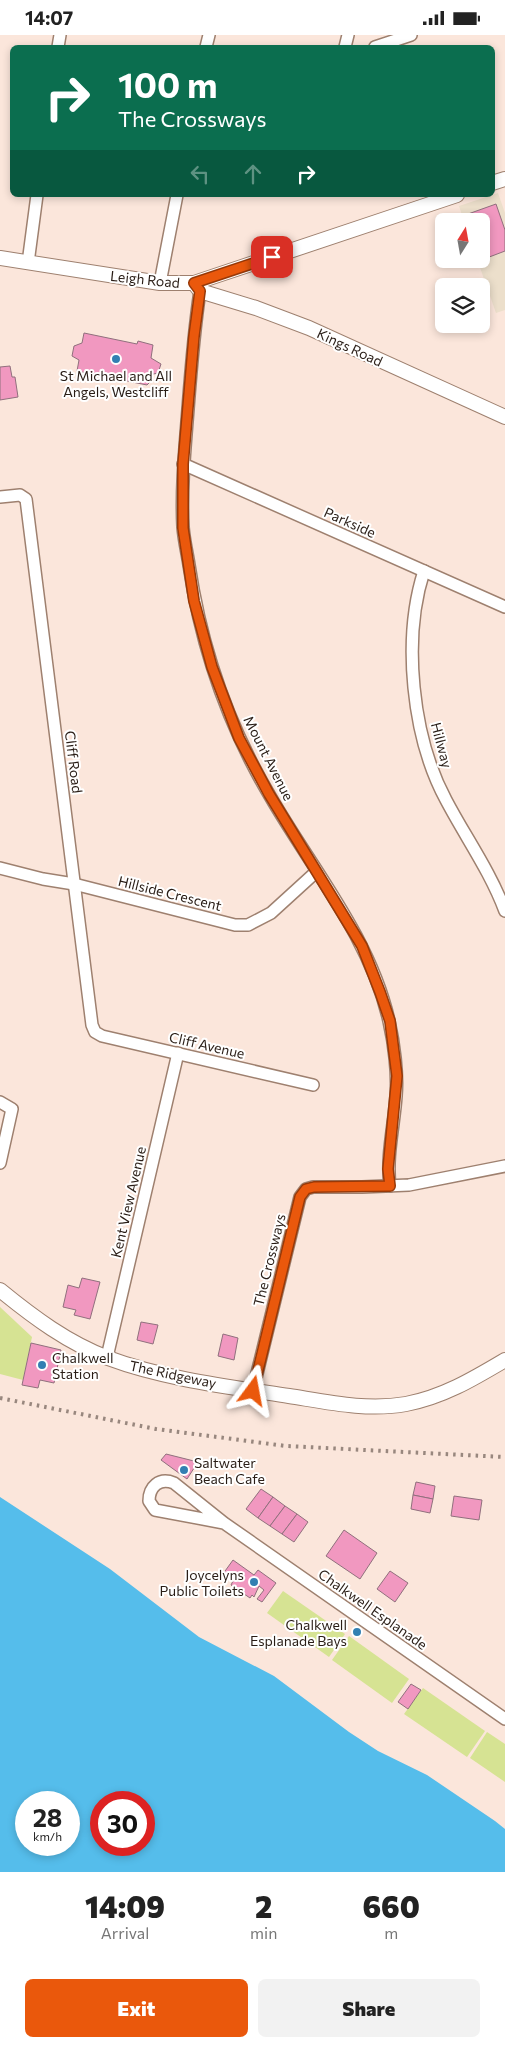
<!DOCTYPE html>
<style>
:root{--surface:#fff;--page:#f2f2f2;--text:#222;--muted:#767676;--accent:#ea580c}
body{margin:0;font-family:Commissioner,sans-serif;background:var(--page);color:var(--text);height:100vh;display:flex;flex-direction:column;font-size:19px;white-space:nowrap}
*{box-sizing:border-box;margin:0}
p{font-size:16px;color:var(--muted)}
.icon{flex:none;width:28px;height:28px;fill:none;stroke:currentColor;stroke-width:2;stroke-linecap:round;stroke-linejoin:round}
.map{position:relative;height:1837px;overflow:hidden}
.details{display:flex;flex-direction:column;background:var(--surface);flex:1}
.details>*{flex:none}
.hud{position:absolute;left:10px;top:10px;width:485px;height:152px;border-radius:8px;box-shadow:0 2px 8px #0003;background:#0b6e4f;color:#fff;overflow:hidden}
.needle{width:32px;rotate:11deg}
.buttons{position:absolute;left:435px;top:178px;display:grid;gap:10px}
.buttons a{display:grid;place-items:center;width:55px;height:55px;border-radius:8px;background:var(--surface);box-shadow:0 2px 8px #0003;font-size:25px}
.speed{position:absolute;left:15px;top:1756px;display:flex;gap:10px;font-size:25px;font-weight:700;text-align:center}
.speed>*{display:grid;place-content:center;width:65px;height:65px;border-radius:50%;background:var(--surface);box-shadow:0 2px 8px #0003;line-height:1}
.speed small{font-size:12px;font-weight:400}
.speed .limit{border:8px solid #d22;background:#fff;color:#111}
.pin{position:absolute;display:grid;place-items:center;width:42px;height:42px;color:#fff;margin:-21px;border-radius:10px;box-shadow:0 2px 8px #0006}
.me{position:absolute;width:55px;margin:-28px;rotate:13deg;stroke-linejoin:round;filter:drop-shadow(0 0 4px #0008)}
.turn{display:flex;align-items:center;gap:18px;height:105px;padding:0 25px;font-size:22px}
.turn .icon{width:65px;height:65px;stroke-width:2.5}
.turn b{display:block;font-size:35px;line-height:42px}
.lanes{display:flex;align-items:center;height:48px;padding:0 25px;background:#0003;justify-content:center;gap:25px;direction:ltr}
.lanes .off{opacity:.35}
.eta{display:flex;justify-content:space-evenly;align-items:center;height:85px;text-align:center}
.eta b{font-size:30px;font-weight:800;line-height:35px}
.cta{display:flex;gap:10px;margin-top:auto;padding:10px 25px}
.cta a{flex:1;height:58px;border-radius:8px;background:var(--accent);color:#fff;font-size:20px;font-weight:800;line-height:58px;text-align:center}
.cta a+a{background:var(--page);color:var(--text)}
.status{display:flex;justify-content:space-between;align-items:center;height:35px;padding:0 25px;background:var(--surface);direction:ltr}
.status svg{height:14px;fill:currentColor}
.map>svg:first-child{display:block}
.education{fill:#ecdfcb}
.green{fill:#d6e393}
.water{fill:#55bdeb;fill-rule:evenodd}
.building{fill:#f198c0;stroke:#90707d}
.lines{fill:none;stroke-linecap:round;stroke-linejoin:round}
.minor-casing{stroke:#9e806f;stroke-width:14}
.tertiary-casing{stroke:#9e806f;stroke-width:16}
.minor{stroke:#fff;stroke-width:11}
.tertiary{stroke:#fff;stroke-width:14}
.rail{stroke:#98877e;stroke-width:4;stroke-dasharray:2.5 5;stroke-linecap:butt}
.route-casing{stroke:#983908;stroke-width:12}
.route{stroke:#ea580c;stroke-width:9}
.poi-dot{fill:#337fb2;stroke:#fff;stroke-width:2}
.labels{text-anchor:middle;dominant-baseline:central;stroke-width:4;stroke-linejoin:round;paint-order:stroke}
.street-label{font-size:14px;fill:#291d16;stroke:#fff}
.poi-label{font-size:14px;fill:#291d16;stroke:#fff;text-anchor:start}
</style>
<div class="status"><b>14:07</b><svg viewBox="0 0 49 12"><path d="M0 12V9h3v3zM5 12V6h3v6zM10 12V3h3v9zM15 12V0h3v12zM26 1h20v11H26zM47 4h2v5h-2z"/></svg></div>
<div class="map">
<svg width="505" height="1837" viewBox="0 0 505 1837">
<rect width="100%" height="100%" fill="#fbe6db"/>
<path class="education" d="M 498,158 L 505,178 L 505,275 L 496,278 L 477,224 L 481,224 L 481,186 L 464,186 L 459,171 Z"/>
<g class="green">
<path d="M 0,1272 L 32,1302 L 23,1345 L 0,1339 Z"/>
<path d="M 283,1556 L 345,1599 L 329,1622 L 267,1578 Z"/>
<path d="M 349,1601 L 409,1644 L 392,1668 L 332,1625 Z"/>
<path d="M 423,1653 L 485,1696 L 467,1722 L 404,1679 Z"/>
<path d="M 487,1697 L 505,1709 L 505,1747 L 470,1723 Z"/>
</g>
<path class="water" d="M 0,1462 L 110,1534 L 199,1602 L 274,1641 L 349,1697 L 378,1716 L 427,1740 L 495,1786 L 505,1794 L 505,1837 L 0,1837 ZM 26,1768 L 69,1768 L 69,1810 L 26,1810 ZM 101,1768 L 144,1768 L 144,1810 L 101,1810 Z"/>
<g class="building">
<path d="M 496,169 L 505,195 L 505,216 L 484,224 L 481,217 L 481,186 L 470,186 L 468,179 Z"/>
<path d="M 84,298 L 137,309 L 138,306 L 153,310 L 151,323 L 161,329 L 158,338 L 149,340 L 151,346 L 147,350 L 77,336 L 79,325 L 72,321 L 74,311 L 82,308 Z"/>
<path d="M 10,331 L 12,342 L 15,342 L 18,362 L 0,365 L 0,332 Z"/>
<path d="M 82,1243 L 100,1247 L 90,1284 L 74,1280 L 76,1275 L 63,1272 L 68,1250 L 79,1253 Z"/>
<path d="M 141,1287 L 158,1290 L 153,1309 L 137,1305 Z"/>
<path d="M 223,1299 L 238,1303 L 234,1325 L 218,1321 Z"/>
<path d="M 31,1308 L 61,1315 L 54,1348 L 40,1345 L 38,1353 L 22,1350 Z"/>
<path d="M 166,1419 L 198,1427 L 187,1444 L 161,1425 Z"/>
<path d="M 416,1447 L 435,1451 L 433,1464 L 413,1460 Z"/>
<path d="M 261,1454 L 273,1462 L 258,1483 L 246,1474 Z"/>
<path d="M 413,1460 L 433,1464 L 430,1478 L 411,1474 Z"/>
<path d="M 454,1461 L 482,1465 L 479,1485 L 451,1481 Z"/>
<path d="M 273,1462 L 285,1471 L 270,1491 L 258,1483 Z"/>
<path d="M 285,1471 L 297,1479 L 282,1499 L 270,1491 Z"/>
<path d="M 297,1479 L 308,1487 L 294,1507 L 282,1499 Z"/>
<path d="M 344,1495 L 377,1518 L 360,1544 L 326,1521 Z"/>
<path d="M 233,1525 L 254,1540 L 258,1535 L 276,1548 L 262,1567 L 257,1564 L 264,1555 L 259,1551 L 254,1562 L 252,1560 L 250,1563 L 231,1550 L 233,1546 L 228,1542 L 225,1546 L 220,1543 Z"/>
<path d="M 390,1536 L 408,1548 L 395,1567 L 377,1554 Z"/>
<path d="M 411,1649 L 421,1655 L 408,1674 L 398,1667 Z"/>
</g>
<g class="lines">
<g class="minor-casing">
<g id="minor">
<path d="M 58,12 L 60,0"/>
<path d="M 206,12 L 209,0"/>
<path d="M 345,12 L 348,0"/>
<path d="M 375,12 L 411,0"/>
<path d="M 28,228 L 37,160"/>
<path d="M 160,248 L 177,160"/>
<path d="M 200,256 C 194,295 191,334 188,374 C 185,413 181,453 183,492 C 184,505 187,517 189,530 C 201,611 228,690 270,761 C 312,834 370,902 389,986 C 394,1008 398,1039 396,1061 C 394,1091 386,1122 390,1151"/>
<path d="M 183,429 L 505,572"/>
<path d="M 0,462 L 20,460 L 26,464 L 92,990 L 95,997 L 102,1001 L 313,1050"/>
<path d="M 424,536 C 402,604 412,702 446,765 C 466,803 490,836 505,876"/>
<path d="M 0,833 L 43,844 L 74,849 L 235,890 L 248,890 L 271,878 L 316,837"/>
<path d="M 0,1067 L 12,1074 L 0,1128"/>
<path d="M 107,1322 L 178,1018"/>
<path d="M 253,1355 L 300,1162 L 306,1154 L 313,1152 L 362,1152 L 409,1150 L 505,1131"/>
<path d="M 224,1488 L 174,1448 C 159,1442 149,1452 149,1466 L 155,1475 L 224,1488 L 505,1684"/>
</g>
</g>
<g class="tertiary-casing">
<g id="tertiary">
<path d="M 492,148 L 505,144"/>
<path d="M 0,223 L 160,248 L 194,248 L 457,160"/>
<path d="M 194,248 L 200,256 L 256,273 L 309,293 L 505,382"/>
<path d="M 0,1255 C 33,1282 68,1308 108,1323 C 164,1344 230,1352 289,1361 C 327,1367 367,1376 406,1369 C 443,1362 473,1344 505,1325"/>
</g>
</g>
<use href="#minor" class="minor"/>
<use href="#tertiary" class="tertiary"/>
<path class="rail" d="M 0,1363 L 156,1394 L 286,1411 L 505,1422"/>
</g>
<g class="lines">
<g class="route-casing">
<path id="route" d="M 253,1356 L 300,1162 L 306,1154 L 314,1152 L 390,1151 L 388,1134 L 397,1041 L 390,986 L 380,957 L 362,911 L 269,759 L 239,703 L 212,632 L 194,566 L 183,493 L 183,429 L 194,301 L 200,256 L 194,248 L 272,222"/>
</g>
<use href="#route" class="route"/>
</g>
<g class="poi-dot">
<circle cx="116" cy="324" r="5"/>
<circle cx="42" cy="1330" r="5"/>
<circle cx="184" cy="1435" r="5"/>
<circle cx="254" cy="1547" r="5"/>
<circle cx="357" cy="1597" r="5"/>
</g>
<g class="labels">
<g class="street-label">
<text transform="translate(145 244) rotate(6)">Leigh Road</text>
<text transform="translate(350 312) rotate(25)">Kings Road</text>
<text transform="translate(350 487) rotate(24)">Parkside</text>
<text transform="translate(442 710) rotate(75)">Hillway</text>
<text transform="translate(269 723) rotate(63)">Mount Avenue</text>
<text transform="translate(74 727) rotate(83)">Cliff Road</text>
<text transform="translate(170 858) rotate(14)">Hillside Crescent</text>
<text transform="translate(207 1010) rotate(13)">Cliff Avenue</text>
<text transform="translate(128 1167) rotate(-77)">Kent View Avenue</text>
<text transform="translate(269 1225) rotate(-76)">The Crossways</text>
<text transform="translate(173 1339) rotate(12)">The Ridgeway</text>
<text transform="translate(373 1574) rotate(35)">Chalkwell Esplanade</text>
</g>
<g class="poi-label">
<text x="116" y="340" text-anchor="middle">St Michael and All<tspan x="116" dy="16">Angels, Westcliff</tspan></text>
<text x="52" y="1322">Chalkwell<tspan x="52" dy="16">Station</tspan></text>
<text x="194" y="1427">Saltwater<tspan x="194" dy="16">Beach Cafe</tspan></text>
<text x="244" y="1539" text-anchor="end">Joycelyns<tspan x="244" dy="16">Public Toilets</tspan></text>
<text x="347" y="1589" text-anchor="end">Chalkwell<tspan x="347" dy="16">Esplanade Bays</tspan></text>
</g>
</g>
</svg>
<div class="buttons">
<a><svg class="needle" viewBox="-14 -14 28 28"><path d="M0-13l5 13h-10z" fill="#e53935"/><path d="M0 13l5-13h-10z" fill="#767676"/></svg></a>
<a><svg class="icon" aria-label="layers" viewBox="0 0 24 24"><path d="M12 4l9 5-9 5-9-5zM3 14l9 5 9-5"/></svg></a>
</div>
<div class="speed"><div>28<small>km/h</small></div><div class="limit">30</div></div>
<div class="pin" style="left:272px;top:222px;background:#d93025"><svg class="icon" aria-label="arrive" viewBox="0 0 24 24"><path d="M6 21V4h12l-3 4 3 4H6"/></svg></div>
<svg class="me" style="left:253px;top:1356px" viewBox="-20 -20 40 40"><path d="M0-17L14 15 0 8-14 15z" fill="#ea580c" stroke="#fff" stroke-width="4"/></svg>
<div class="hud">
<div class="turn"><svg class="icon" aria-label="right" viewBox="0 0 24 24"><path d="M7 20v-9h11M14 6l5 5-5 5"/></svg><div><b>100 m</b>The Crossways</div></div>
<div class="lanes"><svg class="icon off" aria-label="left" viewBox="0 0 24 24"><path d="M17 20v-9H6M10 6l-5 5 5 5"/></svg><svg class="icon off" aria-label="ahead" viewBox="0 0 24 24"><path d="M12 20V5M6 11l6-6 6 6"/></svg><svg class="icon" aria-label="right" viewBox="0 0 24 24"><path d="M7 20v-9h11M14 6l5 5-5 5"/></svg></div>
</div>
</div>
<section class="details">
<div class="eta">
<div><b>14:09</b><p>Arrival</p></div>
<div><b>2</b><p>min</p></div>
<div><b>660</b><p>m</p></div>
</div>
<div class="cta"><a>Exit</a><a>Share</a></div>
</section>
